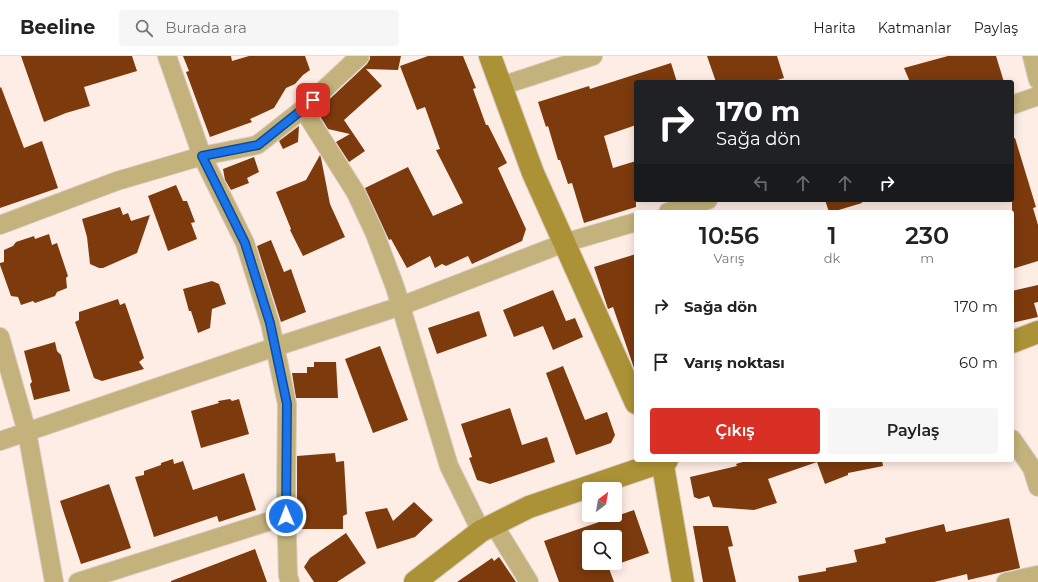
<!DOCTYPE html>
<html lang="tr">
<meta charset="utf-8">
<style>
:root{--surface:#fff;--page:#f6f6f6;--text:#222;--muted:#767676;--line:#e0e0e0;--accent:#d93025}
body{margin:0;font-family:Montserrat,sans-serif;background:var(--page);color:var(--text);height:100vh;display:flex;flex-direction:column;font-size:15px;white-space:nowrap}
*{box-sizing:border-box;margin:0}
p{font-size:13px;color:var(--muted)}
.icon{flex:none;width:22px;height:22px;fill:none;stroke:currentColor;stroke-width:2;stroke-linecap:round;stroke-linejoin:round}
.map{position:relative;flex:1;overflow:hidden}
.sheet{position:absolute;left:634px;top:154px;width:380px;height:252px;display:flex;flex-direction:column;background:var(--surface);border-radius:4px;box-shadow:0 2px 10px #0003}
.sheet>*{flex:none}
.top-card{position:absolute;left:634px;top:24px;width:380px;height:122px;border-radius:4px;box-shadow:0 2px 10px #0003;background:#202124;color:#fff;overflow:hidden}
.needle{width:26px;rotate:31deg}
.controls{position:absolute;left:582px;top:426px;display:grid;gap:8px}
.controls a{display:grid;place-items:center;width:40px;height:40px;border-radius:4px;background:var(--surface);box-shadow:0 2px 10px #0003;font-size:20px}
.pin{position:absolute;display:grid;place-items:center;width:34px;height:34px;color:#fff;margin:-17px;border-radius:8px;box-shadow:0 2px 6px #0006}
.me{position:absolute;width:44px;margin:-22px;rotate:359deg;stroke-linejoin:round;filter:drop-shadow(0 0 3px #0008)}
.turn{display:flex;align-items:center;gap:14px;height:84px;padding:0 16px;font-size:18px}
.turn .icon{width:52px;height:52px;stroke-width:2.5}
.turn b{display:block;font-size:28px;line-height:34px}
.lanes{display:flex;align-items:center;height:38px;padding:0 16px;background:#0003;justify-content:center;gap:20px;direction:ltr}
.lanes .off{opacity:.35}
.eta{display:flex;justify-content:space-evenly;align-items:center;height:68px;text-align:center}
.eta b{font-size:24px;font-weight:600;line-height:28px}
.cta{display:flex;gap:8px;margin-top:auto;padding:8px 16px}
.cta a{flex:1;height:46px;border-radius:4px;background:var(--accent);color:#fff;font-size:16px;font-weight:600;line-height:46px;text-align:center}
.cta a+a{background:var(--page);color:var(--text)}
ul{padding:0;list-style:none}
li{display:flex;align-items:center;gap:12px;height:56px;padding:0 16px}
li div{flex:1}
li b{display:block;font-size:15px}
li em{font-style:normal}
header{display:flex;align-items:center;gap:24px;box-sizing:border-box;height:56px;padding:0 20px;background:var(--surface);border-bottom:1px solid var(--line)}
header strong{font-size:19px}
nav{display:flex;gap:22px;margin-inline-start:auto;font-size:14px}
.search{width:280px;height:36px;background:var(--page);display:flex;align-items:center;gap:10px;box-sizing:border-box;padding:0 14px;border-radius:4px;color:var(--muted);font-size:15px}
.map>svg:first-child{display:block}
.building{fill:#7c3a0d}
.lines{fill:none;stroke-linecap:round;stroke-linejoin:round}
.minor-casing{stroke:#d8c9c1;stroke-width:20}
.secondary-casing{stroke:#d8c9c1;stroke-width:24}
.minor{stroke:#c3b27b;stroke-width:18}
.secondary{stroke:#ac9236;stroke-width:22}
.route-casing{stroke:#114b97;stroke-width:10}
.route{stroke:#1a73e8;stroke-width:7}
</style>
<header>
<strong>Beeline</strong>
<div class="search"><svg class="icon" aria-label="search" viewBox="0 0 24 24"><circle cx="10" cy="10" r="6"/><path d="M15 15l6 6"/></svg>Burada ara</div>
<nav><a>Harita</a><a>Katmanlar</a><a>Paylaş</a></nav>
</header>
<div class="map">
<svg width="1038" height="526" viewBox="0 0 1038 526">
<rect width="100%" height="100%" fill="#feede4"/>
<g class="building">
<path d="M 21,0 L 132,0 L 137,15 L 84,31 L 90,50 L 66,57 L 44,66 Z"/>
<path d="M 183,0 L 231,0 L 232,5 L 249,0 L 305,0 L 310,14 L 303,19 L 295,28 L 286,32 L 274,52 L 250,63 L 252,66 L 210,81 L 186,16 L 189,15 Z"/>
<path d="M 370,0 L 401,0 L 398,14 L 366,13 L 382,30 L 344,64 L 365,95 L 349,106 L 336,86 L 350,78 L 328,73 L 317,55 L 367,8 L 370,3 Z"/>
<path d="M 428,0 L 463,0 L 476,32 L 473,33 L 486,69 L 488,69 L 507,107 L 498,112 L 526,173 L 522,185 L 472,208 L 468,200 L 446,210 L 442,208 L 435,212 L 430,200 L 407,212 L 391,183 L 389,184 L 365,132 L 408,111 L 433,160 L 463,147 L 436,94 L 440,93 L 425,51 L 417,54 L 400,10 Z"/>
<path d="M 707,0 L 777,0 L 784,22 L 771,26 L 716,26 Z"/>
<path d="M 948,0 L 996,0 L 1004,26 L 910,26 L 904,12 Z"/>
<path d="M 671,7 L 677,26 L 636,26 L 636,69 L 604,80 L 613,112 L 636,105 L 636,151 L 584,167 L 572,127 L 568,128 L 560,104 L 558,104 L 548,70 L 546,71 L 538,46 L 589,30 L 590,33 Z"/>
<path d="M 1,31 L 24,92 L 42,85 L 58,132 L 0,152 L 0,32 Z"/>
<path d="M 299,70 L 298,86 L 283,93 L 279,85 Z"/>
<path d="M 1015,82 L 1036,151 L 1033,152 L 1038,169 L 1038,205 L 1012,213 L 1012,83 Z"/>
<path d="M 320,99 L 321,102 L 330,148 L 345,181 L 303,200 L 290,174 L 291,173 L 276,136 L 306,124 Z"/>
<path d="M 254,101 L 259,116 L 247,122 L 249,127 L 231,134 L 225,124 L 223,113 Z"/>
<path d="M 176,129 L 183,145 L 187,145 L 195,166 L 191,167 L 197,183 L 168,195 L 148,140 Z"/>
<path d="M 825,144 L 861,144 L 862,147 L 832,156 L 829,156 Z"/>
<path d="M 120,151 L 123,159 L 128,157 L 131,165 L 150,159 L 137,197 L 103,212 L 99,212 L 90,208 L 87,181 L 82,163 Z"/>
<path d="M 49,178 L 52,189 L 57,187 L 68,220 L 66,222 L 67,232 L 57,236 L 55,240 L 35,247 L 33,245 L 21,249 L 18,241 L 11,240 L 0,209 L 0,207 L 4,206 L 4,194 L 13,190 L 16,186 L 34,180 L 35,183 Z"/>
<path d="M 271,184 L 284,216 L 291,213 L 306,256 L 281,266 L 257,190 Z"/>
<path d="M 636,198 L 636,311 L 634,312 L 613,251 L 608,253 L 594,211 Z"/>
<path d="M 212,225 L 219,228 L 226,248 L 212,253 L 210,272 L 198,277 L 191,255 L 189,255 L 183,233 Z"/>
<path d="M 1038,229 L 1038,246 L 1034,247 L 1038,261 L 1012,267 L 1012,235 Z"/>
<path d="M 553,234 L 566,265 L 575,262 L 583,281 L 553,294 L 543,270 L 514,281 L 503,254 Z"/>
<path d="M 118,243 L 120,249 L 125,247 L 144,302 L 139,306 L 144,313 L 102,325 L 94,322 L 75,266 L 79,264 L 79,256 Z"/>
<path d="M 479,255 L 487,280 L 437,298 L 428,272 Z"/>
<path d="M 55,286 L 57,295 L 61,299 L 70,335 L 34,344 L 30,328 L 32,326 L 24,295 Z"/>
<path d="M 380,290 L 408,364 L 373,377 L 345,303 Z"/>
<path d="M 314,306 L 336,306 L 338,342 L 296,342 L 292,317 L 307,317 L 307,311 L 314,311 Z"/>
<path d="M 563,310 L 585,364 L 607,356 L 615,379 L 611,387 L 576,399 L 546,317 Z"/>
<path d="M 230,343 L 232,345 L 239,343 L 249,378 L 201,392 L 191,355 L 219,347 L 218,345 Z"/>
<path d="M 510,352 L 522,389 L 547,381 L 555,406 L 490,428 L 477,424 L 469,402 L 472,401 L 461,368 Z"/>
<path d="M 335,397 L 336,406 L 344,405 L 347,458 L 343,460 L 343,473 L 302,473 L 297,466 L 297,400 Z"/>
<path d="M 173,403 L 174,408 L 183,405 L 193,434 L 244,417 L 256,454 L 219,466 L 217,460 L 154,481 L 135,421 L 144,419 L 144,415 L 161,409 L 161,407 Z"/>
<path d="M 749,404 L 882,404 L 883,410 L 848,417 L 848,419 L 825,428 L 817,406 L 768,423 L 777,447 L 754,454 L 713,451 L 709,440 L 699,443 L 694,441 L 690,421 L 737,410 L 736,408 Z"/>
<path d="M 109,428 L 131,492 L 81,508 L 60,445 Z"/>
<path d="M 414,446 L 433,464 L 415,481 L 377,493 L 365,456 L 387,452 L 393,465 Z"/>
<path d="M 634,454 L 649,497 L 615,509 L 615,481 L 589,481 L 589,507 L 607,507 L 614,526 L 559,526 L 544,485 Z"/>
<path d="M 1009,462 L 1020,512 L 968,524 L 967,518 L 934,526 L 799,526 L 798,520 L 826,515 L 826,512 L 857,506 L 854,494 L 886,487 L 885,482 L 944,468 L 946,476 Z"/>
<path d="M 693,470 L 728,470 L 733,490 L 728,491 L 736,526 L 703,526 Z"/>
<path d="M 346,477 L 366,507 L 337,526 L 314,526 L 304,511 L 310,502 Z"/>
<path d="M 255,493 L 267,526 L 171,526 L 171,525 Z"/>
<path d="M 499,501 L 516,526 L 457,526 L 492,502 L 494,505 Z"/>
</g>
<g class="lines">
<g class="minor-casing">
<g id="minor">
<path d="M 167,0 L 202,100 L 245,187 L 270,267 L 287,348 L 286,445 L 288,520 L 290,526"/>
<path d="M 1032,0 L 1038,24"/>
<path d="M 501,30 L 593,0"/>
<path d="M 1012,49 L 1038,40"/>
<path d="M 303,53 L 356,137 L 375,178 L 395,231 L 449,410 L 481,475"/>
<path d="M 668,156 L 708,144"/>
<path d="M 0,169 L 117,125 L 202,100 L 257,89 L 303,53 L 360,0"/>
<path d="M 0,281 L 27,376 L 54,526"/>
<path d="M 1012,383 L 1032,412 L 1038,431"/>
<path d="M 0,385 L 275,291 L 401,250 L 564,187 L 636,166"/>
<path d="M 494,469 L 529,526"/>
<path d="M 78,526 L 286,460"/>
<path d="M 1006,526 L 1038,519"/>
</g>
</g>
<g class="secondary-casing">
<g id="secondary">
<path d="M 490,0 L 533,117 L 636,347"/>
<path d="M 1012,286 L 1038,276"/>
<path d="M 662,404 L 683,526"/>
<path d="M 415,526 L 481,475 L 529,451 L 667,404"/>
</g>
</g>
<use href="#minor" class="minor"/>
<use href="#secondary" class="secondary"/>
</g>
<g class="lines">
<g class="route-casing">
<path id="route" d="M 286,460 L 287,348 L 270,267 L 245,187 L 202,100 L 258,89 L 303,53 L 313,44"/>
</g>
<use href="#route" class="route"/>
</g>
</svg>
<div class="controls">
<a><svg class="needle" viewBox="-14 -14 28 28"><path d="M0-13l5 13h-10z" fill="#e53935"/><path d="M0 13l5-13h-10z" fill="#767676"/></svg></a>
<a><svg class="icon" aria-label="search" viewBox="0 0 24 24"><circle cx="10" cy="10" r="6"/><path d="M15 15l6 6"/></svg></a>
</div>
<div class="pin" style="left:313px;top:44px;background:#d93025"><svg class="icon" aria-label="arrive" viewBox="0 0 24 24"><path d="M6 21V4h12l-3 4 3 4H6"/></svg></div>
<svg class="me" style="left:286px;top:460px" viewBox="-20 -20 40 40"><circle r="17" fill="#1a73e8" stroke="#fff" stroke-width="3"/><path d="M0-11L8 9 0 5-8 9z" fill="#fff"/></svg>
<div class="top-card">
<div class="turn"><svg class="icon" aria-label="right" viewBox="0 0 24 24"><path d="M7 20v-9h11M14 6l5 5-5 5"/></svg><div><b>170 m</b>Sağa dön</div></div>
<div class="lanes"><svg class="icon off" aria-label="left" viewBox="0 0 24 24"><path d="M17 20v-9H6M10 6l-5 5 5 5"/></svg><svg class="icon off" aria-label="ahead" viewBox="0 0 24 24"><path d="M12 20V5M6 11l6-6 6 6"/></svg><svg class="icon off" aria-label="ahead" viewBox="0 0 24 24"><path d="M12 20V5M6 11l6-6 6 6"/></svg><svg class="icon" aria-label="right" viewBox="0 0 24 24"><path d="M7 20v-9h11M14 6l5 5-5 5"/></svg></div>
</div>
<section class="sheet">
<div class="eta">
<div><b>10:56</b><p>Varış</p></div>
<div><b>1</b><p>dk</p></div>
<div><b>230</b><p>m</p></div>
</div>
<ul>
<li><svg class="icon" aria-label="right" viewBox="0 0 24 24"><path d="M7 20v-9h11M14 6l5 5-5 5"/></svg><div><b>Sağa dön</b></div><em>170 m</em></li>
<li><svg class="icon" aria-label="arrive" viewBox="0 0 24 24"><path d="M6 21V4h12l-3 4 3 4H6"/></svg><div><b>Varış noktası</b></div><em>60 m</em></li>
</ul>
<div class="cta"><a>Çıkış</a><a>Paylaş</a></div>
</section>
</div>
